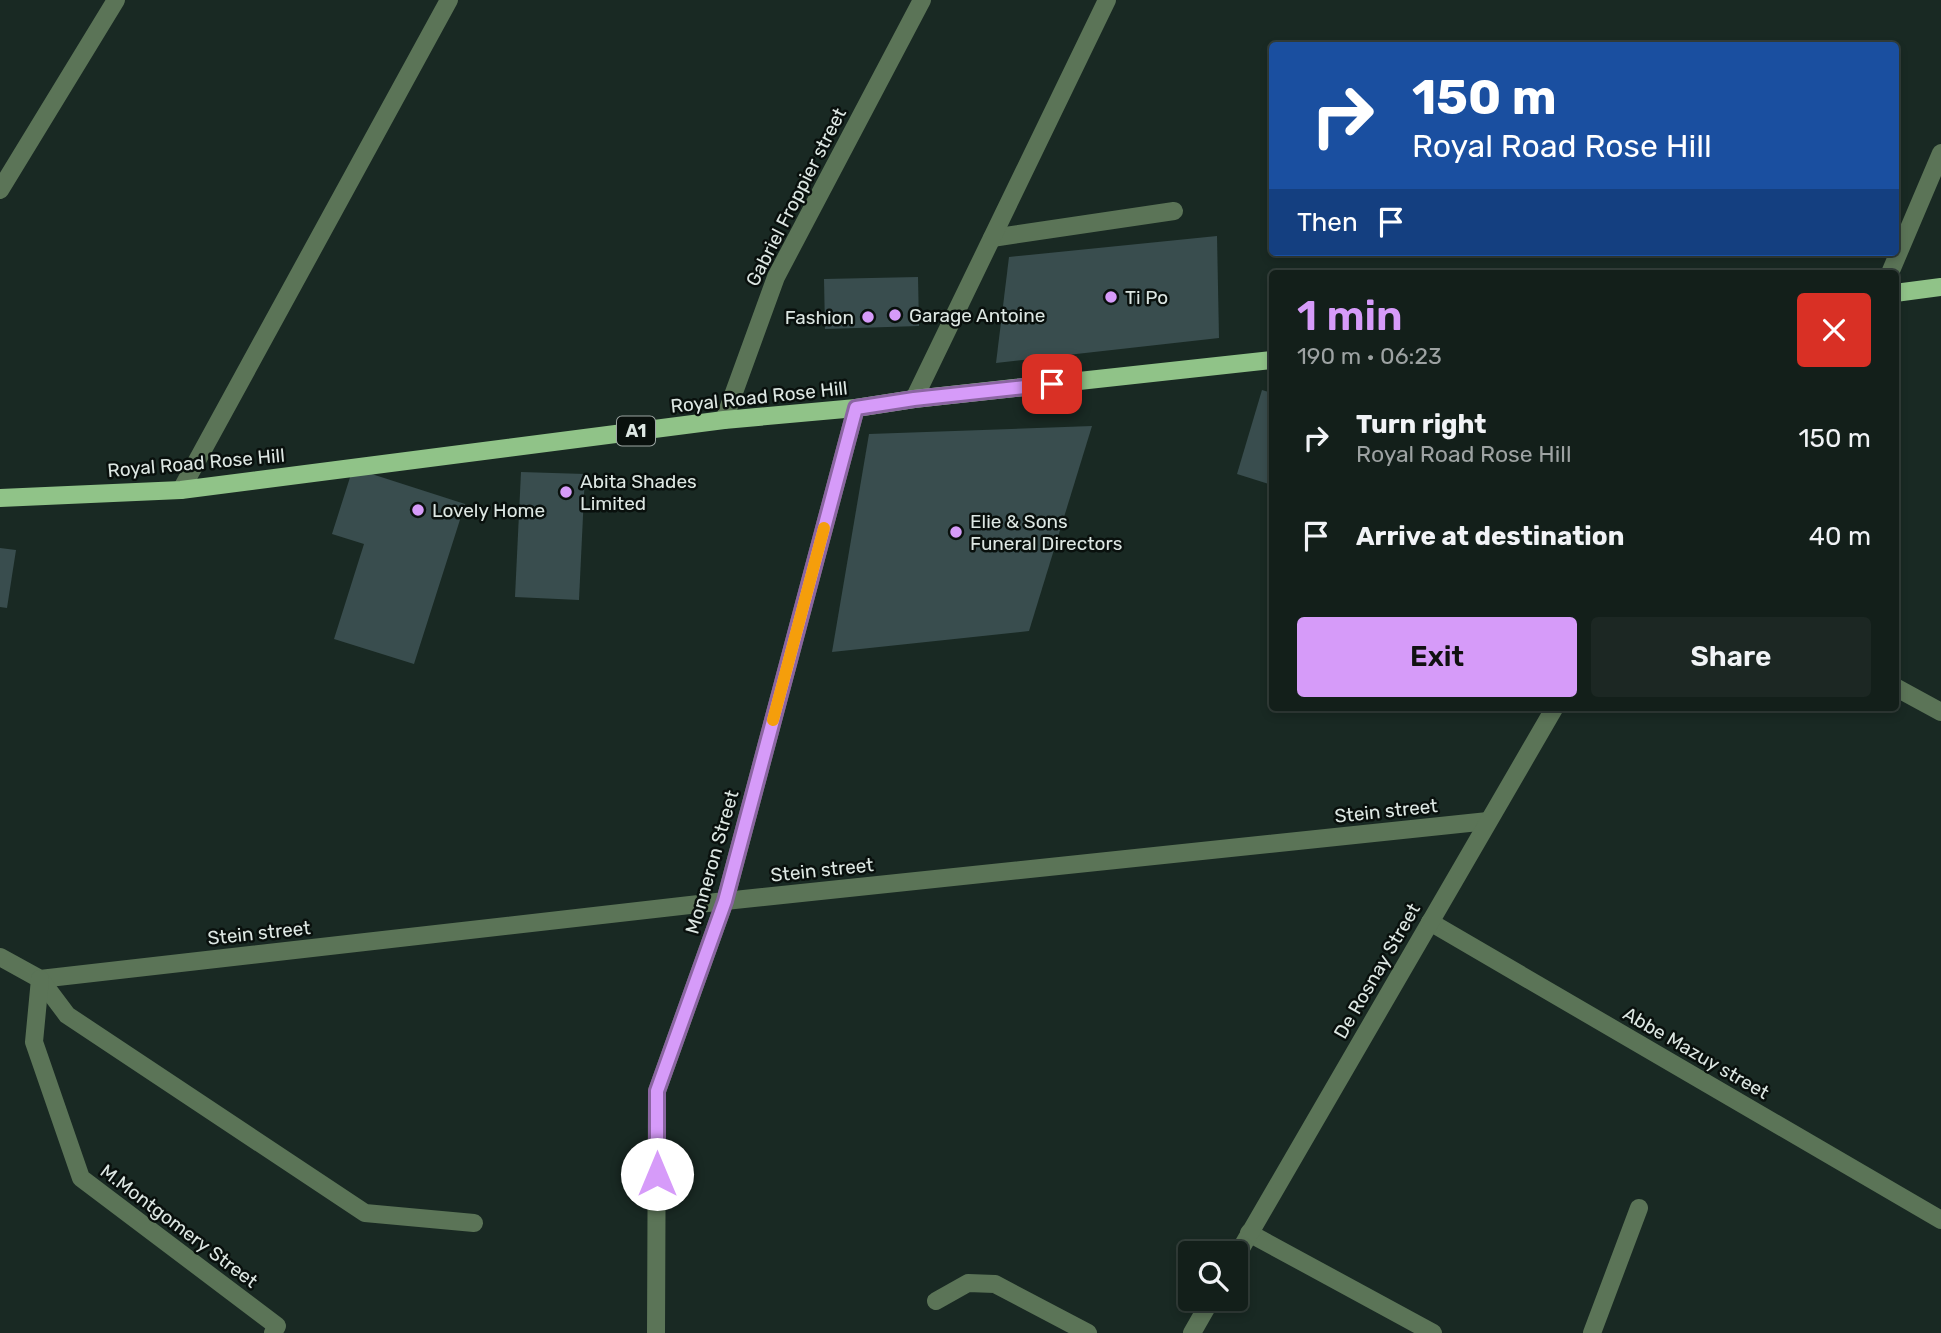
<!DOCTYPE html>
<meta charset="utf-8">
<style>
:root{--surface:#131f1a;--page:#1c2723;--text:#f1f3f6;--muted:#9da2a2;--line:#323d39;--accent:#d69bf9}
body{margin:0;font-family:Rubik,sans-serif;background:var(--page);color:var(--text);height:100vh;display:flex;flex-direction:column;font-size:26px;white-space:nowrap}
*{box-sizing:border-box;margin:0}
p{font-size:23px;color:var(--muted)}
.icon{flex:none;width:38px;height:38px;fill:none;stroke:currentColor;stroke-width:2;stroke-linecap:round;stroke-linejoin:round}
.map{position:relative;flex:1;overflow:hidden}
.sheet{position:absolute;left:1269px;top:270px;width:630px;height:441px;display:flex;flex-direction:column;background:var(--surface);border-radius:7px;box-shadow:0 4px 10px #0003,0 0 0 2px var(--line)}
.sheet>*{flex:none}
.hud{position:absolute;left:1269px;top:42px;width:630px;height:214px;border-radius:7px;box-shadow:0 4px 10px #0003,0 0 0 2px var(--line);background:#1a4fa0;color:#fff;overflow:hidden}
.tools{position:absolute;left:1178px;top:1241px;display:grid;gap:14px}
.tools a{display:grid;place-items:center;width:70px;height:70px;border-radius:7px;background:var(--surface);box-shadow:0 4px 10px #0003,0 0 0 2px var(--line);font-size:35px}
.pin{position:absolute;display:grid;place-items:center;width:60px;height:60px;color:#fff;margin:-30px;border-radius:14px;box-shadow:0 4px 10px #0006}
.me{position:absolute;width:77px;margin:-38px;rotate:0deg;stroke-linejoin:round;filter:drop-shadow(0 0 5px #0008)}
.turn{display:flex;align-items:center;gap:24px;height:147px;padding:0 28px;font-size:32px}
.turn .icon{width:91px;height:91px;stroke-width:2.5}
.turn b{display:block;font-size:49px;line-height:60px}
.then{display:flex;align-items:center;height:66px;padding:0 28px;background:#0003;gap:14px;font-size:26px}
.round{display:grid;place-items:center;flex:none;width:74px;height:74px;border-radius:7px;background:var(--page)}
.headline{display:flex;align-items:center;justify-content:space-between;height:119px;padding:0 28px}
h1{font-size:42px;font-weight:600;line-height:52px;color:var(--accent)}
.primary-button{display:flex;gap:14px;margin-top:auto;padding:14px 28px}
.primary-button a{flex:1;height:80px;border-radius:7px;background:var(--accent);color:#111;font-size:28px;font-weight:600;line-height:80px;text-align:center}
.primary-button a+a{background:var(--page);color:var(--text)}
ul{padding:0;list-style:none}
li{display:flex;align-items:center;gap:21px;height:98px;padding:0 28px}
li div{flex:1}
li b{display:block;font-size:26px}
li em{font-style:normal}
.map>svg:first-child{display:block}
.building{fill:#394d4e}
.lines{fill:none;stroke-linecap:round;stroke-linejoin:round}
.minor{stroke:#5b7457;stroke-width:18}
.major{stroke:#90c388;stroke-width:18}
.route-casing{stroke:#8b65a2;stroke-width:18}
.route{stroke:#d69bf9;stroke-width:12}
.slow{stroke:#f59e0b;stroke-width:12}
.poi-dot{fill:#d69bf9;stroke:#09100d;stroke-width:2.5}
.labels{text-anchor:middle;dominant-baseline:central;stroke-width:5;stroke-linejoin:round;paint-order:stroke}
.shield{fill:#09100d;stroke:#9da6a3;stroke-width:2}
.shield-label{font-size:18px;font-weight:bold;fill:#dde7e3}
.street-label{font-size:19px;fill:#dde7e3;stroke:#09100d}
.poi-label{font-size:19px;fill:#dde7e3;stroke:#09100d;text-anchor:start}
</style>
<div class="map">
<svg width="1941" height="1333" viewBox="0 0 1941 1333">
<rect width="100%" height="100%" fill="#192923"/>
<g class="building">
<path d="M 1217,236 L 1219,338 L 996,363 L 1009,257 Z"/>
<path d="M 918,277 L 919,326 L 825,329 L 824,279 Z"/>
<path d="M 1262,390 L 1272,393 L 1272,485 L 1237,474 Z"/>
<path d="M 1092,426 L 1029,631 L 832,652 L 869,434 Z"/>
<path d="M 353,468 L 465,504 L 414,664 L 334,639 L 364,544 L 332,534 Z"/>
<path d="M 521,472 L 585,474 L 579,600 L 515,597 Z"/>
<path d="M 0,548 L 16,550 L 7,608 L 0,607 Z"/>
</g>
<g class="lines">
<g class="minor">
<path d="M 0,190 L 116,0"/>
<path d="M 992,238 L 1174,211"/>
<path d="M 1890,273 L 1941,153"/>
<path d="M 914,399 L 1107,0"/>
<path d="M 724,420 L 776,277 L 922,0"/>
<path d="M 181,490 L 449,0"/>
<path d="M 1895,687 L 1941,712"/>
<path d="M 1430,922 L 1941,1220"/>
<path d="M 0,957 L 40,979 L 725,901 L 1488,821"/>
<path d="M 40,979 L 67,1015 L 365,1213 L 474,1223"/>
<path d="M 40,979 L 34,1042 L 81,1178 L 277,1326 L 273,1333"/>
<path d="M 1249,1233 L 1433,1333"/>
<path d="M 1236,1257 L 1555,707"/>
<path d="M 936,1301 L 968,1283 L 995,1284 L 1088,1333"/>
<path d="M 656,1333 L 657,1091 L 725,901 L 856,408"/>
<path d="M 1192,1333 L 1212,1298"/>
<path d="M 1592,1333 L 1639,1208"/>
</g>
<g class="major">
<path d="M 1895,293 L 1941,287"/>
<path d="M 0,498 L 181,490 L 724,420 L 856,408 L 914,399 L 1272,360"/>
</g>
</g>
<g class="lines">
<g class="route-casing">
<path id="route" d="M 657,1174 L 657,1091 L 725,901 L 856,408 L 914,399 L 1052,384"/>
</g>
<use href="#route" class="route"/>
<path class="slow" d="M 773,720 L 824,528"/>
</g>
<g class="poi-dot">
<circle cx="1111" cy="297" r="7"/>
<circle cx="895" cy="315" r="7"/>
<circle cx="868" cy="317" r="7"/>
<circle cx="566" cy="492" r="7"/>
<circle cx="418" cy="510" r="7"/>
<circle cx="956" cy="532" r="7"/>
</g>
<g class="labels">
<rect class="shield" x="617" y="416.5" width="38" height="29" rx="5"/>
<g class="shield-label">
<text x="636" y="431">A1</text>
</g>
<g class="street-label">
<text transform="translate(796 197) rotate(-63)">Gabriel Froppier street</text>
<text transform="translate(759 397) rotate(-6)">Royal Road Rose Hill</text>
<text transform="translate(196 463) rotate(-5)">Royal Road Rose Hill</text>
<text transform="translate(1386 811) rotate(-6)">Stein street</text>
<text transform="translate(712 862) rotate(-74)">Monneron Street</text>
<text transform="translate(822 870) rotate(-6)">Stein street</text>
<text transform="translate(259 933) rotate(-6)">Stein street</text>
<text transform="translate(1377 971) rotate(-60)">De Rosnay Street</text>
<text transform="translate(1696 1053) rotate(30)">Abbe Mazuy street</text>
<text transform="translate(179 1226) rotate(37)">M.Montgomery Street</text>
</g>
<g class="poi-label">
<text x="1125" y="297">Ti Po</text>
<text x="909" y="315">Garage Antoine</text>
<text x="854" y="317" text-anchor="end">Fashion</text>
<text x="580" y="481">Abita Shades<tspan x="580" dy="22">Limited</tspan></text>
<text x="432" y="510">Lovely Home</text>
<text x="970" y="521">Elie &amp; Sons<tspan x="970" dy="22">Funeral Directors</tspan></text>
</g>
</g>
</svg>
<div class="tools">
<a><svg class="icon" aria-label="search" viewBox="0 0 24 24"><circle cx="10" cy="10" r="6"/><path d="M15 15l6 6"/></svg></a>
</div>
<div class="pin" style="left:1052px;top:384px;background:#d93025"><svg class="icon" aria-label="arrive" viewBox="0 0 24 24"><path d="M6 21V4h12l-3 4 3 4H6"/></svg></div>
<svg class="me" style="left:657px;top:1174px" viewBox="-20 -20 40 40"><circle r="19" fill="#fff"/><path d="M0-13L10 11 0 6-10 11z" fill="#d69bf9"/></svg>
<div class="hud">
<div class="turn"><svg class="icon" aria-label="right" viewBox="0 0 24 24"><path d="M7 20v-9h11M14 6l5 5-5 5"/></svg><div><b>150 m</b>Royal Road Rose Hill</div></div>
<div class="then">Then<svg class="icon" aria-label="arrive" viewBox="0 0 24 24"><path d="M6 21V4h12l-3 4 3 4H6"/></svg></div>
</div>
<section class="sheet">
<div class="headline"><div><h1>1 min</h1><p>190 m · 06:23</p></div><a class="round" style="background:#d93025;color:#fff"><svg class="icon" aria-label="close" viewBox="0 0 24 24"><path d="M6 6l12 12M18 6L6 18"/></svg></a></div>
<ul>
<li><svg class="icon" aria-label="right" viewBox="0 0 24 24"><path d="M7 20v-9h11M14 6l5 5-5 5"/></svg><div><b>Turn right</b><p>Royal Road Rose Hill</p></div><em>150 m</em></li>
<li><svg class="icon" aria-label="arrive" viewBox="0 0 24 24"><path d="M6 21V4h12l-3 4 3 4H6"/></svg><div><b>Arrive at destination</b></div><em>40 m</em></li>
</ul>
<div class="primary-button"><a>Exit</a><a>Share</a></div>
</section>
</div>
